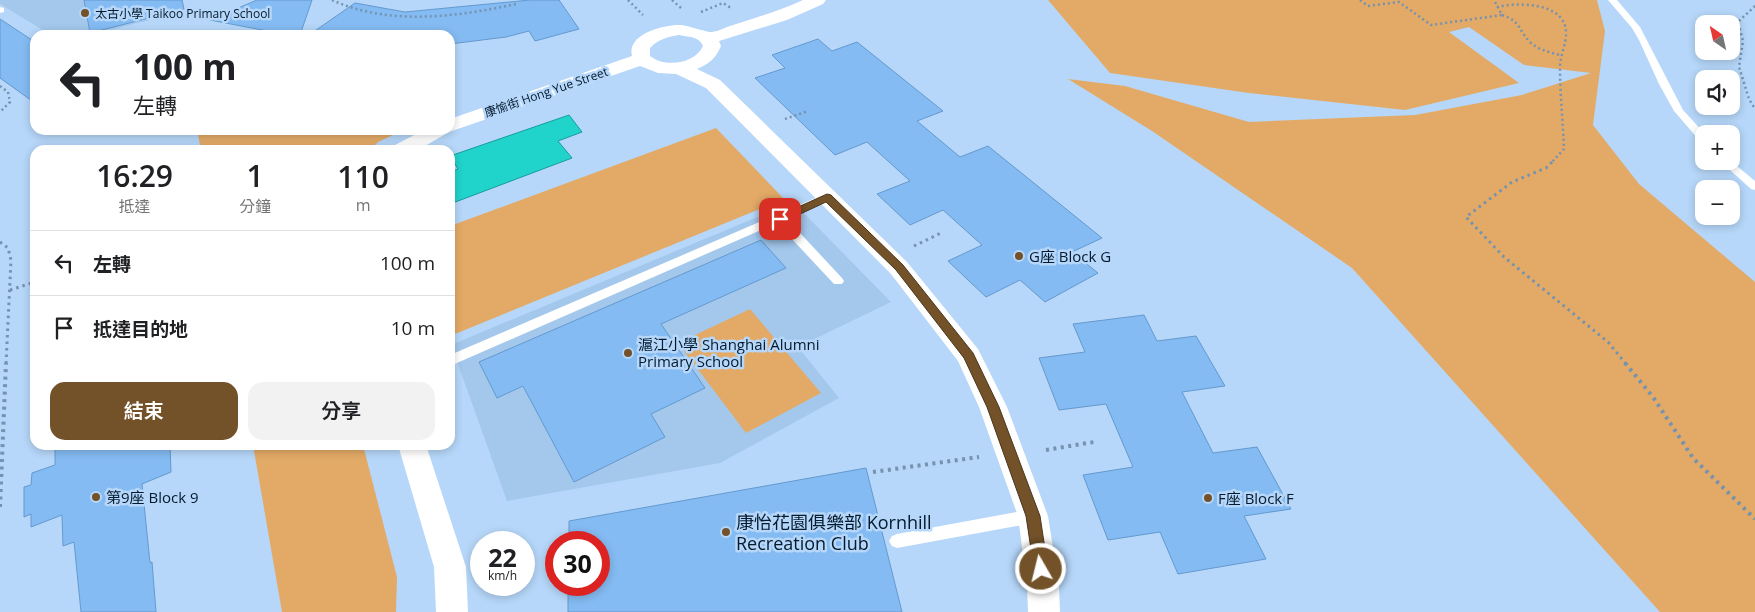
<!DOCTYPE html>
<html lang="zh-TW">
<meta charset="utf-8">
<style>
:root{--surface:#fff;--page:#f2f2f2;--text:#202124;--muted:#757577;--line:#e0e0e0;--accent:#735229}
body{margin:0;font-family:"Open Sans","Noto Sans TC",sans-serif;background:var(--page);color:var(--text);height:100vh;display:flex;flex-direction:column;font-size:19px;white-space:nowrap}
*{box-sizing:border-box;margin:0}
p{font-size:16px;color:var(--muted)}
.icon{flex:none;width:28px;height:28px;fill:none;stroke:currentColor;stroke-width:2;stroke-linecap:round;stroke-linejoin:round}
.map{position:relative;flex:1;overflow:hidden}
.drawer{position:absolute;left:30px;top:145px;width:425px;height:305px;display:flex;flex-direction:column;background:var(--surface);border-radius:15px;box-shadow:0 2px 8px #0003}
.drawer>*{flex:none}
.hud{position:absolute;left:30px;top:30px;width:425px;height:105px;border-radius:15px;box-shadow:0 2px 8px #0003;background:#fff;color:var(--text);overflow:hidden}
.needle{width:32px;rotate:326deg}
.buttons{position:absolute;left:1695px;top:15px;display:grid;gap:10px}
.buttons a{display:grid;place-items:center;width:45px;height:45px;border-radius:10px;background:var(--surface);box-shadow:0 2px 8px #0003;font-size:25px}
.speed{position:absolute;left:470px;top:531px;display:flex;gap:10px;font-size:25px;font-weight:700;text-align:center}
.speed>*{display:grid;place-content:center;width:65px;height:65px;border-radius:50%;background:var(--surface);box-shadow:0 2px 8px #0003;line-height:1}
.speed small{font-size:12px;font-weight:400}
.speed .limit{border:8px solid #d22;background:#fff;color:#111}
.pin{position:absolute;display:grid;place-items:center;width:42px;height:42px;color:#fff;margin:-21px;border-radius:10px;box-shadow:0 2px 8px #0006}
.me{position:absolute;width:55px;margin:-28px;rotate:352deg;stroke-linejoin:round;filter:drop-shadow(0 0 4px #0008)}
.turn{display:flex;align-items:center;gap:18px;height:105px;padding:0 20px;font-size:22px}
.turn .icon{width:65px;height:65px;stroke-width:2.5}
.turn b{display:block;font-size:35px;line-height:42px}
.eta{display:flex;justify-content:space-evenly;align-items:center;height:85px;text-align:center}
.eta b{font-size:30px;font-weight:600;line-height:35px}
.primary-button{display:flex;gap:10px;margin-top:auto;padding:10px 20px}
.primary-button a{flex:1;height:58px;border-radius:15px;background:var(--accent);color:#fff;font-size:20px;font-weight:600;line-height:58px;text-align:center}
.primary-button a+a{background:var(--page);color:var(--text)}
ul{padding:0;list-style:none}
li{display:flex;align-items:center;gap:15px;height:65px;padding:0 20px;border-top:1px solid var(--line)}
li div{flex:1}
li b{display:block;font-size:19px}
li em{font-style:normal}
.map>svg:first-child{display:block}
.built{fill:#a3c8ec}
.green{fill:#e3aa67}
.water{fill:#20d3cb;stroke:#189c9c}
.building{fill:#84bbf2;stroke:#6499cf}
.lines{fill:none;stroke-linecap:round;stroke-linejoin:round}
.path-far2{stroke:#7592af;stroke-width:2.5;stroke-dasharray:2 3;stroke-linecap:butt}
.path-far1{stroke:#7592af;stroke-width:3;stroke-dasharray:2.5 4;stroke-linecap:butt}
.path{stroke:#7592af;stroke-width:4;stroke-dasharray:3 4.5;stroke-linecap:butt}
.service{fill:#fff;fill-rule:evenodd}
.minor{fill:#fff;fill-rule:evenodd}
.route{fill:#735229;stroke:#4b351b}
.poi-dot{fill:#735229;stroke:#b6d7f9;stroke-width:2}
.labels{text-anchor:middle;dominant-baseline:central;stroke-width:5;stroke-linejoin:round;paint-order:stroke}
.far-poi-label{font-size:12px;fill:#041a2f;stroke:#b6d7f9;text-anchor:start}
.far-street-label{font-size:12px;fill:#041a2f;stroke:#b6d7f9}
.poi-label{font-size:15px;fill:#041a2f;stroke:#b6d7f9;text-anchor:start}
.near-poi-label{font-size:18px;fill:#041a2f;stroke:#b6d7f9;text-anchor:start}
</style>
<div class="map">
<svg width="1755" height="612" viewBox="0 0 1755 612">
<rect width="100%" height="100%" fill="#b6d7f9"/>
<g class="built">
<path d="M 0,0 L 152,0 L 157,18 L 91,35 L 51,35 L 0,4 Z"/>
<path d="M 793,202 L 891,302 L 798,347 L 839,398 L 720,463 L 507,501 L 451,345 Z"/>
</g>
<g class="green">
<path d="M 1048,0 L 1597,0 L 1605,31 L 1593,125 L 1639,184 L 1755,282 L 1755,612 L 1660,612 L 1352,268 L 1152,131 L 1068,79 L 1125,86 L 1249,122 L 1415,115 L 1522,95 L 1591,73 L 1524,65 L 1469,27 L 1449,32 L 1519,83 L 1405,110 L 1249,93 L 1110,73 Z"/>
<path d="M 716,128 L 784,199 L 455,334 L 450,324 L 450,226 Z"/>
<path d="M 197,130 L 404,130 L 378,142 L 370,150 L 201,150 Z"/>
<path d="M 750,309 L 821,393 L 746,433 L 678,343 Z"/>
<path d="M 253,445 L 363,445 L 397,577 L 396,612 L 282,612 Z"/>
</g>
<path class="water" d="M 569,115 L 582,132 L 558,141 L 572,158 L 450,204 L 450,172 L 458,169 L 450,156 Z"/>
<g class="building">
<path d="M 84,0 L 182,0 L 184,9 L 90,33 Z"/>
<path d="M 257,0 L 312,0 L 300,35 L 288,35 L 210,20 Z"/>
<path d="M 530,0 L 559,0 L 579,29 L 535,41 L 529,31 L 506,37 L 450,44 L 450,35 L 309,35 L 355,3 L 405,12 Z"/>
<path d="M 0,19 L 35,42 L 35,103 L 0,78 Z"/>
<path d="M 818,39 L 832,51 L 857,42 L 943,111 L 917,121 L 960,157 L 988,146 L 1102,238 L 1072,252 L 1098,273 L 1045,302 L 1020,280 L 986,297 L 948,261 L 982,245 L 943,210 L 910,225 L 877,194 L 910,181 L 867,142 L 835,155 L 755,78 L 785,68 L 772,55 Z"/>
<path d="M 761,240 L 786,268 L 661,324 L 705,388 L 651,414 L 665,437 L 574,482 L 523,386 L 497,398 L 479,362 Z"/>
<path d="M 1144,315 L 1157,341 L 1196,336 L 1225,386 L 1182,392 L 1213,453 L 1257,447 L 1291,509 L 1244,516 L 1266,559 L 1178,574 L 1160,532 L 1108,540 L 1083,475 L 1133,467 L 1106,404 L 1059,410 L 1039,358 L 1085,352 L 1073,324 Z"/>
<path d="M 55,445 L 170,445 L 171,472 L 142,484 L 150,563 L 152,562 L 156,612 L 81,612 L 74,542 L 63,546 L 62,515 L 31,527 L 31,514 L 24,517 L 24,487 L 31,485 L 32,473 L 55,465 Z"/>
<path d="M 866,468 L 902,612 L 568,612 L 568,585 L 599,585 L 599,542 L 569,542 L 569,521 Z"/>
</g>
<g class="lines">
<g class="path-far2">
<path d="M 332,0 C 389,26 457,17 516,4"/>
<path d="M 628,0 L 643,15"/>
<path d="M 672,0 L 681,8"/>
<path d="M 1360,0 L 1368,6 L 1399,2 L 1431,25 L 1502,15 L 1494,0"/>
<path d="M 1755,6 L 1738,22 L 1743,41 L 1739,67 L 1749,99 L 1755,109"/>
<path d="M 1497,7 C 1518,2 1567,2 1566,34 C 1566,45 1560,55 1560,68 C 1560,95 1563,122 1564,149 L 1551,163"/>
<path d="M 701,12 L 723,3 L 731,8"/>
<path d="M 1502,15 C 1522,22 1517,29 1530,42 C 1538,50 1549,52 1560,55"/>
<path d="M 0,86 L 8,92 L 10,102 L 0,112"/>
<path d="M 785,119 L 808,111"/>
</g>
<g class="path-far1">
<path d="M 1552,162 L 1546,168 L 1512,182 L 1466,217 L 1504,257 L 1608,342 L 1626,364"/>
<path d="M 0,242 L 8,248 L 11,260 L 6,364"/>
<path d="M 914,246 L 941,233"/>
<path d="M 10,290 L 35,282"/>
</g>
<g class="path">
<path d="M 1625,363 L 1653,397 L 1693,458 L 1755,519"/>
<path d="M 1046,450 L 1094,442"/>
<path d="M 873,472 L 979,457"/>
<path d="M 0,507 L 6,363"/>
</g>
<g class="service">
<path d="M 1608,0 L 1617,0 L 1640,27 L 1683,110 L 1705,134 L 1704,142 L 1700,141 L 1674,111 L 1659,84 L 1639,40 L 1632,28 Z"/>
<path d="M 0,7 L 4,8 L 4,12 L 0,13 Z"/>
<path d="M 1720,161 L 1731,161 L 1755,181 L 1755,190 L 1751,189 Z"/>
<path d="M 827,193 L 833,197 L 831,200 L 787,219 L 842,278 L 844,281 L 842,284 L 834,284 L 777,223 L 450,366 L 450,355 Z"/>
<path d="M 1033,509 L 1038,511 L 1041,516 L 1038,521 L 1033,523 L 897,548 L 892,546 L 889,541 L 892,536 L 897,534 Z"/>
</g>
<g class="minor">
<path d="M 803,0 L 826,0 L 823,4 L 787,20 L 719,41 L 721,46 C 716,58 709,64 697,69 L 720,80 L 907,262 L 978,349 L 1007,407 L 1048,516 L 1059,586 L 1060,612 L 1028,612 L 1027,586 L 1018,516 L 979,407 L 958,361 L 891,274 L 706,88 L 676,74 L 658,73 L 640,66 L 449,132 L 418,150 L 391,150 L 395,145 L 424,130 L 450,130 L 450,119 L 632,56 C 626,34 665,24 681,25 C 689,26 706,32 711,32 C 717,32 724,28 730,26 C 755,18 779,11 803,0 ZM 679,35 C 688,37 699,36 703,46 C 695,64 665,68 650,56 L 650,48 C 658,39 668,37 679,35 Z"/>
<path d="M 398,445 L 426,445 L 466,567 L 468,612 L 436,612 L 434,567 Z"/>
</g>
</g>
<path class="route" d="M 827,194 L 831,195 L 903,265 L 973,353 L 999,407 L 1040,516 L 1048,569 L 1046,573 L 1041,575 L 1036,573 L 1034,569 L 1026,516 L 987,407 L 964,358 L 896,270 L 826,202 L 783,222 L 776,222 L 774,219 L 776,217 Z"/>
<g class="poi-dot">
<circle cx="85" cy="13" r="5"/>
<circle cx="1019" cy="256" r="5"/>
<circle cx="628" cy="353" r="5"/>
<circle cx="96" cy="497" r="5"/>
<circle cx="1208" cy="498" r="5"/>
<circle cx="726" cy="532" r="5"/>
</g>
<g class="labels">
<g class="far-poi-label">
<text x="95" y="13">太古小學 Taikoo Primary School</text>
</g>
<g class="far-street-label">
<text transform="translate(546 92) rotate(-19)">康愉街 Hong Yue Street</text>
</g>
<g class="poi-label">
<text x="1029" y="256">G座 Block G</text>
<text x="638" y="344">滬江小學 Shanghai Alumni<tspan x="638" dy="17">Primary School</tspan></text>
<text x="106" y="497">第9座 Block 9</text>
<text x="1218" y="498">F座 Block F</text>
</g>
<g class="near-poi-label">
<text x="736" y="522">康怡花園俱樂部 Kornhill<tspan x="736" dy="21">Recreation Club</tspan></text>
</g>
</g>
</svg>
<div class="buttons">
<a><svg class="needle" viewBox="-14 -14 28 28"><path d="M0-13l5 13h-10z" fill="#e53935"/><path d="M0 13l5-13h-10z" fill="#757577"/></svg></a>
<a><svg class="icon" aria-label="sound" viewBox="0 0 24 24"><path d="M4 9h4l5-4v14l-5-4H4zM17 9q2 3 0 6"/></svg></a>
<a>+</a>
<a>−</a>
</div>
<div class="speed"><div>22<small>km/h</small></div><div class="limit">30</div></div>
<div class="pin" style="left:780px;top:219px;background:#d93025"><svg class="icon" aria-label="arrive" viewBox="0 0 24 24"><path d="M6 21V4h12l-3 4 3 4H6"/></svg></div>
<svg class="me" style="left:1041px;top:569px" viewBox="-20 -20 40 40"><circle r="17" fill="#735229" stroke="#fff" stroke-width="3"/><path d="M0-11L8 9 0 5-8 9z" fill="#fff"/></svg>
<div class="hud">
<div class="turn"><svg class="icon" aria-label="left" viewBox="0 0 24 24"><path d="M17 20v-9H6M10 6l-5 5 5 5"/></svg><div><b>100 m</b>左轉</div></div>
</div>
<section class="drawer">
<div class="eta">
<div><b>16:29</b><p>抵達</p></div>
<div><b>1</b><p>分鐘</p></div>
<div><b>110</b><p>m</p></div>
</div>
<ul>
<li><svg class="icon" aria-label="left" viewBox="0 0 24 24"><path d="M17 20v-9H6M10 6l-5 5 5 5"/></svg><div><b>左轉</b></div><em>100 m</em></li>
<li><svg class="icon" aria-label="arrive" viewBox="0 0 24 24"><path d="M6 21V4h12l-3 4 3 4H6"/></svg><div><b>抵達目的地</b></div><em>10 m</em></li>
</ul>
<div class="primary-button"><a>結束</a><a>分享</a></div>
</section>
</div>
